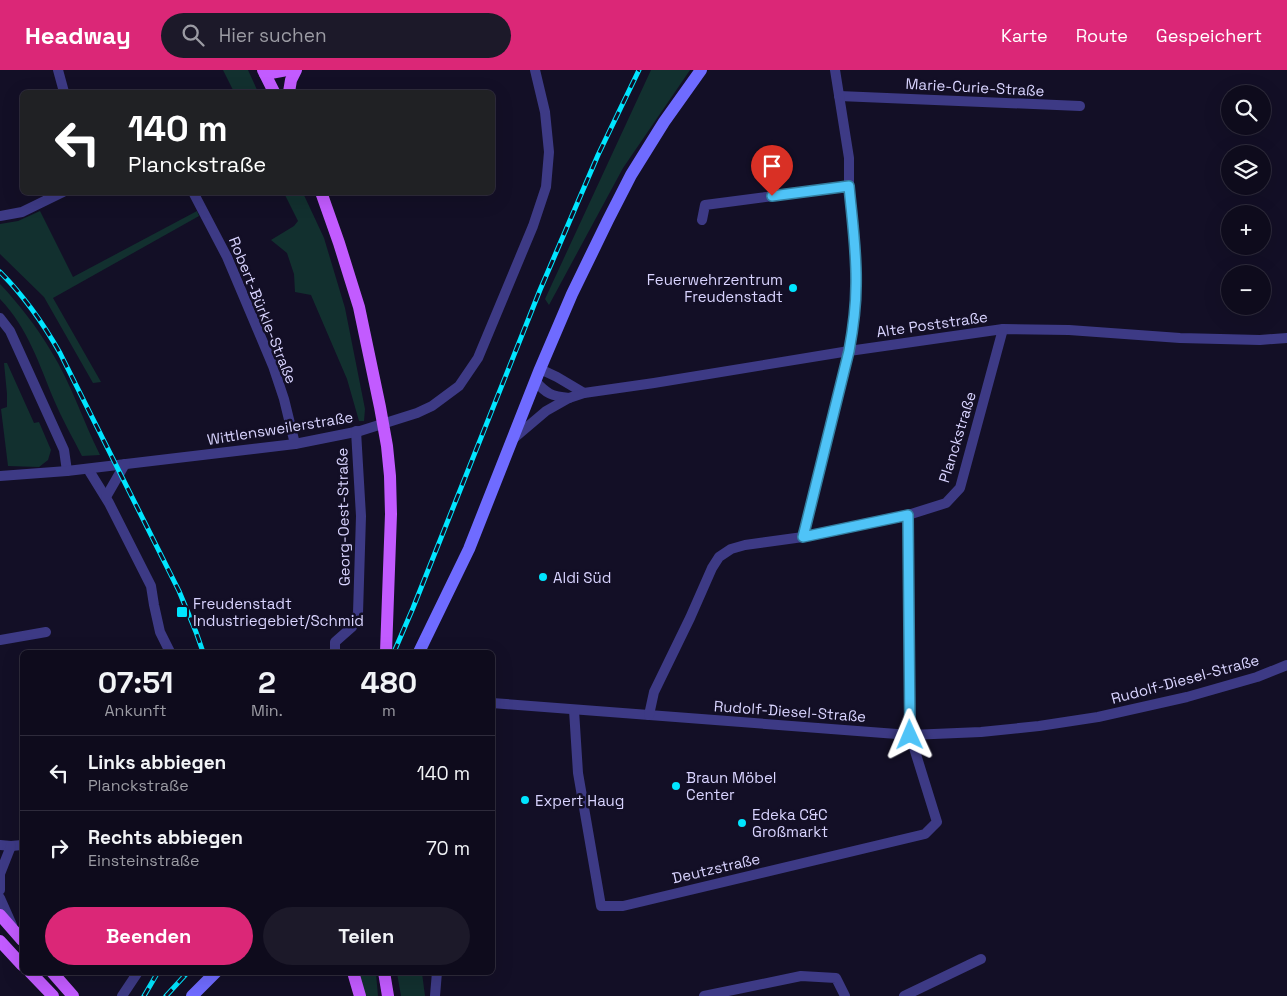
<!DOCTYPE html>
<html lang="de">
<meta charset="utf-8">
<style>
:root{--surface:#0e0b1c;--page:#1c1929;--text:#f1f3f6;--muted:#9b9ba3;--line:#2e2b3b;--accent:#db2777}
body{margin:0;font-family:"Space Grotesk",sans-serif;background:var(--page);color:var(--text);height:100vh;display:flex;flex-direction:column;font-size:19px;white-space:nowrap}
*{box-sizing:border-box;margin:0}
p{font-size:16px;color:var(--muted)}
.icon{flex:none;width:28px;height:28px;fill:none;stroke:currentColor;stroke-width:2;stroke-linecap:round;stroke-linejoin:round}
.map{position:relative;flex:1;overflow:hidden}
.side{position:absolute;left:20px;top:580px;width:475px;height:325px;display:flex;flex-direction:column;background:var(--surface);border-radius:8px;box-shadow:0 5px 20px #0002,0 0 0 1px var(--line)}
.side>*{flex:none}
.top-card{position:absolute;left:20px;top:20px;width:475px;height:105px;border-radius:8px;box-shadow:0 5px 20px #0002,0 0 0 1px var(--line);background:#202124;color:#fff;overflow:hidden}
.buttons{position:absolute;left:1221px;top:15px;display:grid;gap:10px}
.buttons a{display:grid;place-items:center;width:50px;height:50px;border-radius:50%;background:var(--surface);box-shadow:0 5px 20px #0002,0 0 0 1px var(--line);font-size:25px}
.pin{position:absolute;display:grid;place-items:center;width:42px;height:42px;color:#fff;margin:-51px -21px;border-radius:50% 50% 50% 0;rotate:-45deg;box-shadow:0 0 5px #0007}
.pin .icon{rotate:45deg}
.me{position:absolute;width:55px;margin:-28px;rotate:359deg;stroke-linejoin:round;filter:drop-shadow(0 0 4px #0008)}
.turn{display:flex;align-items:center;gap:18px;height:105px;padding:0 25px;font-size:22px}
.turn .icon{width:65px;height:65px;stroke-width:2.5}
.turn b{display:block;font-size:35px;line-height:42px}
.eta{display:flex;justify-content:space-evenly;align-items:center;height:85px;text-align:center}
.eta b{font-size:30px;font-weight:700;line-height:35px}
.cta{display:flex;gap:10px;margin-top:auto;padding:10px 25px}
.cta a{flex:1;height:58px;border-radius:30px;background:var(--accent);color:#fff;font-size:20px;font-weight:700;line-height:58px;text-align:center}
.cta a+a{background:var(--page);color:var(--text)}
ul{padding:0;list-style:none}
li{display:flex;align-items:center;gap:15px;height:75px;padding:0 25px;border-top:1px solid var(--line)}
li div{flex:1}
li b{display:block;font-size:19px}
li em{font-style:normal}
header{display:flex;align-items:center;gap:30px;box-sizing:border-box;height:70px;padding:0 25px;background:var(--accent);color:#fff}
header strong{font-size:24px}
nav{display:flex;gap:28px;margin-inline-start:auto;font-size:18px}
.search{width:350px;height:45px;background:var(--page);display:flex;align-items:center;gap:12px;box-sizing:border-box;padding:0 18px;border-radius:28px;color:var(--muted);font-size:19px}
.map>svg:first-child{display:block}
.green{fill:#12302f}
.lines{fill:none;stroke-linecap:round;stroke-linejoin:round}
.street{stroke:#3d3a85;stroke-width:10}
.secondary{stroke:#6f6bff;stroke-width:12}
.primary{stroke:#c25bff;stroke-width:12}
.rail-casing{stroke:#00e5ff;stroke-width:5}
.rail{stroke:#130f26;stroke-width:3;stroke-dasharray:9;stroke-linecap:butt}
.route-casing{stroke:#337fa1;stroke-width:12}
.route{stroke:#4fc3f7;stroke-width:9}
.poi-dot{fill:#00e5ff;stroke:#130f26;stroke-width:2}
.labels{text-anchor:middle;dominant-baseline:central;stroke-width:5;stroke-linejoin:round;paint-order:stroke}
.street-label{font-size:15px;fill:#d9d4ff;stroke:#130f26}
.poi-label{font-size:15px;fill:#d9d4ff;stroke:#130f26;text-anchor:start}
</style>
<header>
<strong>Headway</strong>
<div class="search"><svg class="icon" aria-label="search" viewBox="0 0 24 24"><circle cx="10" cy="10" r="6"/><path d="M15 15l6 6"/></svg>Hier suchen</div>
<nav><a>Karte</a><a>Route</a><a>Gespeichert</a></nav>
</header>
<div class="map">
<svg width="1287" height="926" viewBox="0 0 1287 926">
<rect width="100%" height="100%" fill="#130f26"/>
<g class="green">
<path d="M 223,0 L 248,0 L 258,22 L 234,22 Z"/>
<path d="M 651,0 L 690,0 L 623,98 L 549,235 L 545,229 Z"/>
<path d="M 284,123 L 303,123 L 324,168 L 345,238 L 365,339 L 364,351 L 359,351 L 347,309 L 311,225 L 295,222 L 294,204 L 287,183 L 271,170 L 294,156 L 298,151 Z"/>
<path d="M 40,141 L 73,207 L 197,141 L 199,146 L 53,228 L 101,312 L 93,313 L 44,227 L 0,184 L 0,154 L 18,151 Z"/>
<path d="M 0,214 C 19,234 36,256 51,281 C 71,313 83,351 100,385 L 82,386 C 73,368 62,349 54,330 C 39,294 28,258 0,229 Z"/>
<path d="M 4,293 L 7,293 L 34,353 L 39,352 L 51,380 L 48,390 L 39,397 L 8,396 L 1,339 L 7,337 L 7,324 Z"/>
<path d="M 358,903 L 376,903 L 378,926 L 365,926 Z"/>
<path d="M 397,903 L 422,903 L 425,926 L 401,926 Z"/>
</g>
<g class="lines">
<g class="street">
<path d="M 58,0 L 64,22"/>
<path d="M 839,26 L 1080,36"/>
<path d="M 193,122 L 227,187 L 273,296 L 284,329 L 295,374"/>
<path d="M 0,146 L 22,142 L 63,122"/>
<path d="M 702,150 L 705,135 L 849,116"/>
<path d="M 0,248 L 10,261 L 64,380 L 67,401"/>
<path d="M 540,299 L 557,307 L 584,323"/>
<path d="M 535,311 C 547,324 551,326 569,328"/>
<path d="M 513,369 L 546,341 L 569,328 L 584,323 L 654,313 L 849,281 L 1003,259 L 1069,260 L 1180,268 L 1260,270 L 1287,268"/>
<path d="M 88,399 L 109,433 L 151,516 L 154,535 L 160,562 L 170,582"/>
<path d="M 0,406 L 67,401 L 295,374 L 360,361 L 417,343 L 432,336 L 459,316 L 478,288 L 533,156 L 546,117 L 549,82 L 545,42 L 535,0"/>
<path d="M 106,427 L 125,394"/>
<path d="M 803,467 L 849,281 L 854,252 L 856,215 L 855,179 L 849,116 L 849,88 L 835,0"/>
<path d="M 0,570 L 46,562"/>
<path d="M 335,582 L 335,572 L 352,557 L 358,543 L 361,446 L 356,361"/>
<path d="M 492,633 L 910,665 L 981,662 L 1039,656 L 1098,647 L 1187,627 L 1257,607 L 1287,595"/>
<path d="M 574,640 L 578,703 L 601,836 L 623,836 L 925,764 L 937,752 L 910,665 L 908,445"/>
<path d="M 649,645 L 654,622 L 690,548 L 712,498 L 719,487 L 731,479 L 745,475 L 803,467 L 908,445 L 946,433 L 960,418 L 1003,259"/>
<path d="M 0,775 L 11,776 L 22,775"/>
<path d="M 0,820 L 0,804 L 11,776"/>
<path d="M 0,828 L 12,855"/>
<path d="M 122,926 L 138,902"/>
<path d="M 435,926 L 437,902"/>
<path d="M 704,926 L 801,906 L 836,908 L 845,926"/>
<path d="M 904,926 L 981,889"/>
</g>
<g class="secondary">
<path d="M 419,582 L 469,479 L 540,299 L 572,224 L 608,150 L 631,105 L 664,52 L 701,0"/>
<path d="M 192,926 L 216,902"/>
</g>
<g class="primary">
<path d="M 263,0 L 274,22"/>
<path d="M 265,4 L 287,0"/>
<path d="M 289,22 L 291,10 L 296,0"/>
<path d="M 321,122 L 339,173 L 359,237 L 380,337 L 387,376 L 390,406 L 391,444 L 386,582"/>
<path d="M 0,845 L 22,870"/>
<path d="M 0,871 L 22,895"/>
<path d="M 30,902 L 53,926"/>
<path d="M 52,902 L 73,926"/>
<path d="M 353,902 L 360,926"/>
<path d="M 384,902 L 388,926"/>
</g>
<g class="rail-casing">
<g id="rail">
<path d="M 0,202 C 24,226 43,253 60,283 L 179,521 L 196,562 L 203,582"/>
<path d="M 394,582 L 413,538 L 540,220 L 598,85 L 639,0"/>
<path d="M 144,926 L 158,902"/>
<path d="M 166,926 L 188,902"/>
</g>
</g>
<use href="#rail" class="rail"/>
</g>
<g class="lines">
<g class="route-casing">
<path id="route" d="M 772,126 L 849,116 C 852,149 857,183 856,216 C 856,238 853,259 849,281 L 803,467 L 908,445 L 910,665"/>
</g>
<use href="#route" class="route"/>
</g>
<g class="poi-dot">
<circle cx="793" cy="218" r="5"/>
<circle cx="543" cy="507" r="5"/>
<rect x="176" y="536" width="12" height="12" rx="2.5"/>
<circle cx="676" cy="716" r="5"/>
<circle cx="525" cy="730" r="5"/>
<circle cx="742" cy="753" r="5"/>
</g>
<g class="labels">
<g class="street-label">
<text transform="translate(975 17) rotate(3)">Marie-Curie-Straße</text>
<text transform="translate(263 240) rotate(68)">Robert-Bürkle-Straße</text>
<text transform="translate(932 254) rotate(-8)">Alte Poststraße</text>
<text transform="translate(280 358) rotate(-9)">Wittlensweilerstraße</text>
<text transform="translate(957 367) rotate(-73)">Planckstraße</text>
<text transform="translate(343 447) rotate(-91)">Georg-Oest-Straße</text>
<text transform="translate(1185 609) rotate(-15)">Rudolf-Diesel-Straße</text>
<text transform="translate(790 641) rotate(4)">Rudolf-Diesel-Straße</text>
<text transform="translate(716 798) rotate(-13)">Deutzstraße</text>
</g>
<g class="poi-label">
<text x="783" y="209" text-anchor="end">Feuerwehrzentrum<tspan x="783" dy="17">Freudenstadt</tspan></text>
<text x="553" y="507">Aldi Süd</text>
<text x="193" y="533">Freudenstadt<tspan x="193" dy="17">Industriegebiet/Schmid</tspan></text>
<text x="686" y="707">Braun Möbel<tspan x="686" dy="17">Center</tspan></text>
<text x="535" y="730">Expert Haug</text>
<text x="752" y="744">Edeka C&amp;C<tspan x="752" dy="17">Großmarkt</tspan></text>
</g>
</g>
</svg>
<div class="buttons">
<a><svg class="icon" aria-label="search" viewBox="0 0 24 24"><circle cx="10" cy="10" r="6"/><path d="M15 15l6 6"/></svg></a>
<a><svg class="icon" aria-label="layers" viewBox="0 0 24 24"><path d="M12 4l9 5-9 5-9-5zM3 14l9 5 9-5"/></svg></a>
<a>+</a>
<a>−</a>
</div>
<div class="pin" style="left:772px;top:126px;background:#d93025"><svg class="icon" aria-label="arrive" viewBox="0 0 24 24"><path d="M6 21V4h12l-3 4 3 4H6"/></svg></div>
<svg class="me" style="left:910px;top:665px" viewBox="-20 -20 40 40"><path d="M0-17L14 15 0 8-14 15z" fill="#4fc3f7" stroke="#fff" stroke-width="4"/></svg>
<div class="top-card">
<div class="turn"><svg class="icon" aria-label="left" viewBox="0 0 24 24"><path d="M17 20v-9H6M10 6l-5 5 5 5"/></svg><div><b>140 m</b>Planckstraße</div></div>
</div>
<section class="side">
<div class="eta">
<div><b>07:51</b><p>Ankunft</p></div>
<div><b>2</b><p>Min.</p></div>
<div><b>480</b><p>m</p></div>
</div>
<ul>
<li><svg class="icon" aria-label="left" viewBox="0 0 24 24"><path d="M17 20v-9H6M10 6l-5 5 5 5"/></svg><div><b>Links abbiegen</b><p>Planckstraße</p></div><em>140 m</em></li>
<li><svg class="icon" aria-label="right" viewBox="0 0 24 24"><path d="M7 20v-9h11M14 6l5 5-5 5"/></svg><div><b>Rechts abbiegen</b><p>Einsteinstraße</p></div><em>70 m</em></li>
</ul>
<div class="cta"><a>Beenden</a><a>Teilen</a></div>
</section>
</div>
